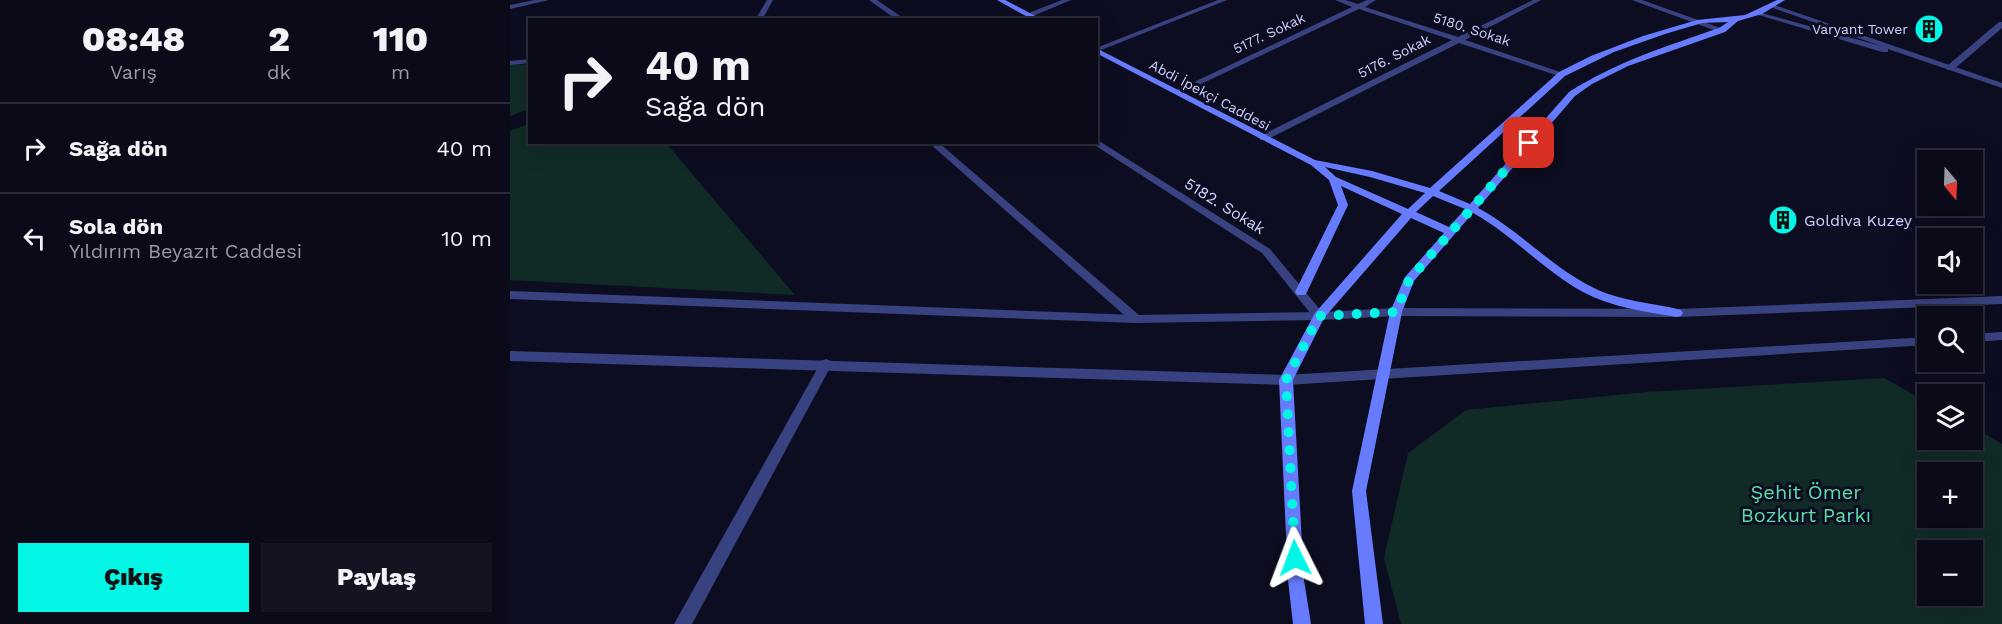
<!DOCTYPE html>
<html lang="tr">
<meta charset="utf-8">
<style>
:root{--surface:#0a0a19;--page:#131322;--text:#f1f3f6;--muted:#999aa2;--line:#2a2b38;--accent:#03f6e5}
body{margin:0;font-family:"Work Sans",sans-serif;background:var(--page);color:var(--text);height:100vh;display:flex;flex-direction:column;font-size:22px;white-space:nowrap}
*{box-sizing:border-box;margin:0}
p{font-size:20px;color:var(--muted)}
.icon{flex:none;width:33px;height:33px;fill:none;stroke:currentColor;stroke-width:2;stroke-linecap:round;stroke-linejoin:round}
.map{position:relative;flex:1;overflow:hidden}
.side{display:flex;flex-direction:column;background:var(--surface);width:510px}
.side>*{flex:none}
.top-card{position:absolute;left:18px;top:18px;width:570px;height:126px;border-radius:0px;box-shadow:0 6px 24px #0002,0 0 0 2px var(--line);background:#0a0a19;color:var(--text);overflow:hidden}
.needle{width:39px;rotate:161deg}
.buttons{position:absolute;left:1407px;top:150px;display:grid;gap:12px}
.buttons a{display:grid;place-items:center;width:66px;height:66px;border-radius:0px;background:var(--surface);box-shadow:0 6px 24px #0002,0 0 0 2px var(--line);font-size:30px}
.pin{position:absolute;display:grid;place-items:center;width:51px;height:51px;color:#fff;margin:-26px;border-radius:12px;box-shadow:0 3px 9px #0006}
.me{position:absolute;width:66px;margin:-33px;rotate:357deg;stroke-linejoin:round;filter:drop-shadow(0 0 4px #0008)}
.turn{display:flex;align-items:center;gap:21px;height:126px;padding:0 18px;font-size:27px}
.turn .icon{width:78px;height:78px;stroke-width:2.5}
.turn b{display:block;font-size:42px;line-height:51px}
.eta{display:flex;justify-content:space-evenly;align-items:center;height:102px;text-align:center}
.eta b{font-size:36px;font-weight:800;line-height:42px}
.primary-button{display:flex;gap:12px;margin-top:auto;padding:12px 18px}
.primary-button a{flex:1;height:69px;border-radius:0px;background:var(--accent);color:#111;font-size:24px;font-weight:800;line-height:69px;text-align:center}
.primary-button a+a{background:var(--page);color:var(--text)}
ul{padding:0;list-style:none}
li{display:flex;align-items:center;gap:18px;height:90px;padding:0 18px;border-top:2px solid var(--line)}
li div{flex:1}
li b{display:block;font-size:22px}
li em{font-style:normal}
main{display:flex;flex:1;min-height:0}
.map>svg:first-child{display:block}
.green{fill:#102b26;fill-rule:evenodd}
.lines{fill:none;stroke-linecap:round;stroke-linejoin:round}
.minor{fill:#394280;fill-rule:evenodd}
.tertiary{fill:#394280;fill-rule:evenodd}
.secondary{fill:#667bfd;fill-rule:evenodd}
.route{stroke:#03f6e5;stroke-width:10;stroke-dasharray:0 18}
.labels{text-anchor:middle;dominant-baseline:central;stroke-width:6;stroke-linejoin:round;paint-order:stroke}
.far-street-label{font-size:14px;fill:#ced0fe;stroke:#0d0d21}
.far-poi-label{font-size:14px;fill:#ced0fe;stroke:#0d0d21;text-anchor:end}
.street-label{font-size:16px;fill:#ced0fe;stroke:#0d0d21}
.poi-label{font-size:16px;fill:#ced0fe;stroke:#0d0d21;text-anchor:start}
.near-park-label{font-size:20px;fill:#5bdda7;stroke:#0d0d21}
</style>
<main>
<section class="side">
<div class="eta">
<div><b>08:48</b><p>Varış</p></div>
<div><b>2</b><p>dk</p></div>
<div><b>110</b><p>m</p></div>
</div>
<ul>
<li><svg class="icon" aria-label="right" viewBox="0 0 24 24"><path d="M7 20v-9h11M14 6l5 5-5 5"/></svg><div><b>Sağa dön</b></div><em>40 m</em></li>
<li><svg class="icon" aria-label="left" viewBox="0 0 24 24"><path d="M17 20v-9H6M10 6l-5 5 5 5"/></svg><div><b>Sola dön</b><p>Yıldırım Beyazıt Caddesi</p></div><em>10 m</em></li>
</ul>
<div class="primary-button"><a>Çıkış</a><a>Paylaş</a></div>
</section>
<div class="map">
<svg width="1492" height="624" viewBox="0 0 1492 624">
<rect width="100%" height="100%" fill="#0d0d21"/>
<g class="green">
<path d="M 19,64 L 19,109 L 0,116 L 0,65 Z"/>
<path d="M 19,124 L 20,142 L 156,143 L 285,295 L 0,280 L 0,131 Z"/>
<path d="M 1374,378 L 1417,402 L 1418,440 L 1462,440 L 1463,427 L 1492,444 L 1492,624 L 891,624 L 874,558 L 898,453 L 956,410 L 1137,392 ZM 1418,472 L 1462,472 L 1462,518 L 1418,518 ZM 1418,550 L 1462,550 L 1462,596 L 1418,596 Z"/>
</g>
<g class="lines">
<g class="minor">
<path d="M 25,0 L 39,0 L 0,9 L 0,5 Z"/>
<path d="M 257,0 L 263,0 L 252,20 L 245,20 Z"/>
<path d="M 359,0 L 367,0 L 396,20 L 387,20 Z"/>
<path d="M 552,0 L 561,0 L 523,16 L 516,14 Z"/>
<path d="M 708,0 L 717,0 L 586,52 L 586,48 Z"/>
<path d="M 825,0 L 835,0 L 848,4 L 857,0 L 866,0 L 855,7 L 948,37 L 1023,0 L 1031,0 L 955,40 L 1056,74 L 1049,76 L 949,43 L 756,140 L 750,140 L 750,136 L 942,40 L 849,9 L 670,94 L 663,92 L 842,7 Z"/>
<path d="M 1122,0 L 1132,0 L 1216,30 L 1209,32 Z"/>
<path d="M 1489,22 L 1492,22 L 1492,28 L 1443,70 L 1437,70 L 1437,66 Z"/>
<path d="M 20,59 L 20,63 L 0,65 L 0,61 Z"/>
<path d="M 586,139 L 760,249 L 812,312 L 886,308 L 1167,309 L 1492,296 L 1492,304 L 1167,317 L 886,316 L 809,320 L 805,319 L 752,253 L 583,144 L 582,142 L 586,142 Z"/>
<path d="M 418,142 L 428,142 L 630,316 L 632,319 L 630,322 L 622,322 Z"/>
<path d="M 1492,332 L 1492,340 L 1462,342 L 1462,334 Z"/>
<path d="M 1418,337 L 1418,345 L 776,385 L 771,383 L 769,380 L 771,377 L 776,375 Z"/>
<path d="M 316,359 L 321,361 L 322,364 L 182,624 L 164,624 L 310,364 L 311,361 Z"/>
</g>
<g class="tertiary">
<path d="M 1260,5 L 1264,5 L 1492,83 L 1492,88 L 1378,49 L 1378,52 L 1372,52 L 1242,13 L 1248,12 L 1371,46 L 1260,7 Z"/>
<path d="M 0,291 L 626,315 L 809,312 L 815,316 L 809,320 L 626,323 L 0,299 Z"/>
<path d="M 0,351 L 776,375 L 781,377 L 783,380 L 781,383 L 776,385 L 0,361 Z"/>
</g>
<g class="secondary">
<path d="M 487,0 L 495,0 L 533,20 L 523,20 Z"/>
<path d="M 1267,0 L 1275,0 L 1252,14 L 1228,21 L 1215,32 L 1118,66 L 1082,84 L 1065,96 L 968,208 C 1009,230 1040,266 1082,287 C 1111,302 1141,302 1171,310 L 1173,313 L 1171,316 L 1167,317 C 1135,312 1101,307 1073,292 C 1033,270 1003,235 963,213 L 904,281 L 892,312 L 856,491 L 873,624 L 855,624 L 842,491 L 880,312 L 895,277 L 934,233 L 901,218 L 814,318 L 783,380 L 794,580 L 801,624 L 783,624 L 778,580 L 769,380 L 805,313 L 892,214 L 831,186 L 838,205 L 797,292 L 795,295 L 787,295 L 785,292 L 828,205 L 819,180 L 801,165 L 586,53 L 586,48 L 805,160 L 862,171 L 920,188 L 1049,72 L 1081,56 L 1133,36 L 1187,20 L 1235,15 ZM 1218,22 L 1209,28 C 1157,46 1106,62 1059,92 L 960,204 L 929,191 L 1055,76 L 1104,52 L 1155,34 L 1192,23 ZM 815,167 L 860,177 L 915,193 L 898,209 L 826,177 ZM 923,196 L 955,209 L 939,227 L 906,212 Z"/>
</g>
</g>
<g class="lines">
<path class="route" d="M 785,558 L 776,380 L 809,316 L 886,312 L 899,280 L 1019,143"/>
</g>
<defs>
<g id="building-disc" transform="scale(1.5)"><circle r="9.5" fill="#03f6e5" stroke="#0d0d21"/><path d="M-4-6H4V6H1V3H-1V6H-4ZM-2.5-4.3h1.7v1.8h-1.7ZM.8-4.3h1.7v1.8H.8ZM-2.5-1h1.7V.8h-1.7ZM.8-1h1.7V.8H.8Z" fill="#111"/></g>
</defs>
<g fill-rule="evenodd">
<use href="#building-disc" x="1419" y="29"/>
<use href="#building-disc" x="1273" y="220"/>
</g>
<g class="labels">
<g class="far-street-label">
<text transform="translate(962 29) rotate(18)">5180. Sokak</text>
<text transform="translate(759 33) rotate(-25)">5177. Sokak</text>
<text transform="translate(884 56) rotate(-27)">5176. Sokak</text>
<text transform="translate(700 95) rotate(28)">Abdi İpekçi Caddesi</text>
</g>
<g class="far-poi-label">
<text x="1398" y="29">Varyant Tower</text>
</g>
<g class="street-label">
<text transform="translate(715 206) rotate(32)">5182. Sokak</text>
</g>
<g class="poi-label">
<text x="1294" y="220">Goldiva Kuzey</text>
</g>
<g class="near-park-label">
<text x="1296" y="492">Şehit Ömer<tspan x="1296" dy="23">Bozkurt Parkı</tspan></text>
</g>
</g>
</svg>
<div class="buttons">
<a><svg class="needle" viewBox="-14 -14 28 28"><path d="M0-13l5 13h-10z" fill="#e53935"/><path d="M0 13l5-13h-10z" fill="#999aa2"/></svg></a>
<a><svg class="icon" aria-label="sound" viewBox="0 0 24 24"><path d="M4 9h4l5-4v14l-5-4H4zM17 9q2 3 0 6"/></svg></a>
<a><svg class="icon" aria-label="search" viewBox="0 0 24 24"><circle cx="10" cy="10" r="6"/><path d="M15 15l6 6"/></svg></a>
<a><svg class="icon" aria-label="layers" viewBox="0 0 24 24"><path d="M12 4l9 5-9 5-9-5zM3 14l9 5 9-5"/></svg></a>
<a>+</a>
<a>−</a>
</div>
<div class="pin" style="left:1019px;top:143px;background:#d93025"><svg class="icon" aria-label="arrive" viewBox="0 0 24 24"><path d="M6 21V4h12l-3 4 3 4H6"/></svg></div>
<svg class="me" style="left:785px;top:558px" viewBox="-20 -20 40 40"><path d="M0-17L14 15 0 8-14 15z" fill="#03f6e5" stroke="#fff" stroke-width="4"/></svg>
<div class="top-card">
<div class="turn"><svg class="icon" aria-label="right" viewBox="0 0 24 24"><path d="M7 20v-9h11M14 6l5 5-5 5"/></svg><div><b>40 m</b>Sağa dön</div></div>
</div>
</div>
</main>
